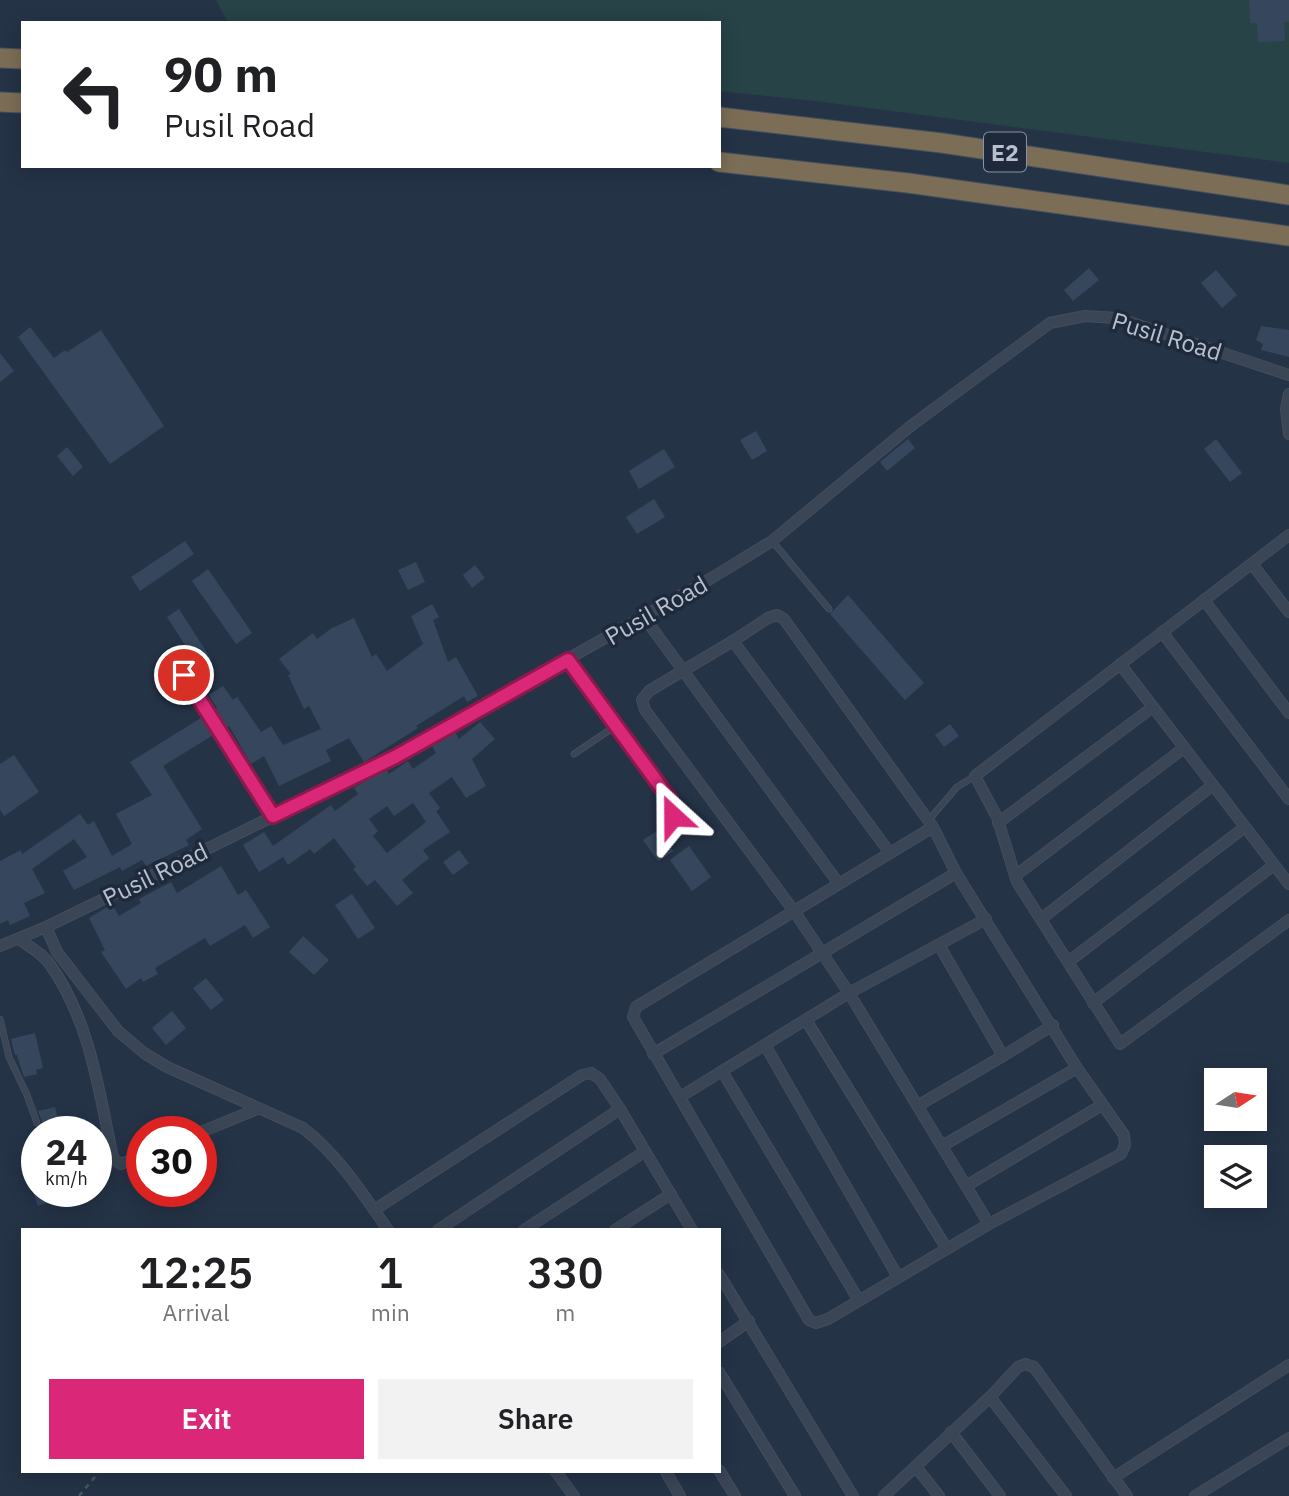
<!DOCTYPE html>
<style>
:root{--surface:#fff;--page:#f2f2f2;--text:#202124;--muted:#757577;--accent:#db2777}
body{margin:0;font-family:"IBM Plex Sans",sans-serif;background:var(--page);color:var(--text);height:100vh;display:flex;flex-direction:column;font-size:26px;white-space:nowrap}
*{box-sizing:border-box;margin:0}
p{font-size:23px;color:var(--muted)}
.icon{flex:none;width:38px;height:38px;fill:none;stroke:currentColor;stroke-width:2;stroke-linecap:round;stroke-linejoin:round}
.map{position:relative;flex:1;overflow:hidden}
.drawer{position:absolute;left:21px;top:1228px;width:700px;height:245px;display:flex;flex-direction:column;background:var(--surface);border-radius:0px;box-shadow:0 4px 18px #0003}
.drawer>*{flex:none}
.guide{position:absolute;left:21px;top:21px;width:700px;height:147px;border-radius:0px;box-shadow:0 4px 18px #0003;background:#fff;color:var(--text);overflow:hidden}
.needle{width:46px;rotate:78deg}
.tools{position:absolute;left:1204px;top:1068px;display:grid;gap:14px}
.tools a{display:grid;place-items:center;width:63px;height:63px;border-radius:0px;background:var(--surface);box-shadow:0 4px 18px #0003;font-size:35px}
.speed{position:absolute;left:21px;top:1116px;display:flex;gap:14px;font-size:35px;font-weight:700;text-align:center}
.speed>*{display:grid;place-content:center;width:91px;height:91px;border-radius:50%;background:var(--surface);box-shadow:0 4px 18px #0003;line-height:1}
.speed small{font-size:18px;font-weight:400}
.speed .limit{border:10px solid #d22;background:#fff;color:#111}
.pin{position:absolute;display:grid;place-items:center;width:60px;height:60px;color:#fff;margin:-30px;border:4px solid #fff;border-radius:50%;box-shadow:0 2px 7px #0007}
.me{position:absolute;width:77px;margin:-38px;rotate:336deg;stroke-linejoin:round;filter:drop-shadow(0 0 5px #0008)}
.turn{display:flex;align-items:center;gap:24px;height:147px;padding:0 28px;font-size:32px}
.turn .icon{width:91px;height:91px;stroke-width:2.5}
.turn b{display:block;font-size:49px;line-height:60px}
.eta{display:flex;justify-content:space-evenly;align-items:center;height:119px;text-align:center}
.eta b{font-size:42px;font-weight:600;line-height:49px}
.primary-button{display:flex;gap:14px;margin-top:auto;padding:14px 28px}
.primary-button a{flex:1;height:80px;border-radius:0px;background:var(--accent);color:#fff;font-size:28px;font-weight:600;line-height:80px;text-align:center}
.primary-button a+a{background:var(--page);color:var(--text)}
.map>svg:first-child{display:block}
.green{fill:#274347}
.building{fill:#36475d;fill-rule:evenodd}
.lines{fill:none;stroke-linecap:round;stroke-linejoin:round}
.service-casing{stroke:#434e5f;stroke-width:7}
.minor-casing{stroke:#434e5f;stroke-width:12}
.motorway-casing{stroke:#445060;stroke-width:21}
.path{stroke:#405c5f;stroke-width:2.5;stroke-dasharray:5 5;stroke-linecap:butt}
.service{stroke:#3a4556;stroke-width:5}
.minor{stroke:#3a4556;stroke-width:10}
.motorway{stroke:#7c6e56;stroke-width:19}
.route-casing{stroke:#8e194d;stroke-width:18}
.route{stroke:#db2777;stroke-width:12}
.labels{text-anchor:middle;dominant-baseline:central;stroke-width:7;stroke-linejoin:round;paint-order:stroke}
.shield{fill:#1e2a3b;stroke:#8a93a3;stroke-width:2}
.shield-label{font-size:23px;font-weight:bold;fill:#b8c0cf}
.street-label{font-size:24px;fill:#b8c0cf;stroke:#1e2a3b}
</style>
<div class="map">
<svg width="1289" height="1496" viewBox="0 0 1289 1496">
<rect width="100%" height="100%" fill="#253347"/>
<path class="green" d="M 216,0 L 1289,0 L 1289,163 L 815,101 L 719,91 L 719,23 L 228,23 Z"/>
<g class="building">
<path d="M 1249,0 L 1289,0 L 1289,22 L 1284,22 L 1285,41 L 1258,42 L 1257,23 L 1250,23 Z"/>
<path d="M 1089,268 L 1099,280 L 1073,301 L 1064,290 Z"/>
<path d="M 1216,270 L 1237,295 L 1222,308 L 1201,283 Z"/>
<path d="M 1261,326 L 1289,330 L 1289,357 L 1261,350 L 1263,344 L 1256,340 Z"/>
<path d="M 30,327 L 54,358 L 65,350 L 67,352 L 101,330 L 164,426 L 110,464 L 18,337 Z"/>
<path d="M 0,353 L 14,371 L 0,382 Z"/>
<path d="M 756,431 L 767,451 L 752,460 L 740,440 Z"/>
<path d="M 908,439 L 915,448 L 887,471 L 880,462 Z"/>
<path d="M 1216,439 L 1242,473 L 1230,482 L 1204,449 Z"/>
<path d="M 67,447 L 83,467 L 73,476 L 57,456 Z"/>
<path d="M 664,449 L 675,467 L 639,489 L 629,471 Z"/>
<path d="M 654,499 L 665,517 L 637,534 L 626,517 Z"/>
<path d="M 185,541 L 194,554 L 140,591 L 131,577 Z"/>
<path d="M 416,562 L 425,582 L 408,590 L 398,570 Z"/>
<path d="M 475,565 L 485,578 L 472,588 L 463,575 Z"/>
<path d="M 208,569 L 252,633 L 236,644 L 192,581 Z"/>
<path d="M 848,595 L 924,683 L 905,700 L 830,614 Z"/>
<path d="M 432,604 L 439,617 L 433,620 L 448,662 L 456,657 L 478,696 L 467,702 L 464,696 L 416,726 L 418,728 L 364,762 L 349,738 L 326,750 L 331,761 L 279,786 L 264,756 L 251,764 L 229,726 L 224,729 L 213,711 L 217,708 L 209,695 L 223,686 L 233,700 L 237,697 L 261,732 L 271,726 L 283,745 L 321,729 L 309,706 L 304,709 L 288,675 L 291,674 L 279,659 L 313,633 L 317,639 L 332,628 L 354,618 L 372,657 L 376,654 L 387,671 L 423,644 L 411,616 Z"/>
<path d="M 179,609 L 211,659 L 199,667 L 167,617 Z"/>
<path d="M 204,716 L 215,734 L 163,766 L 202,829 L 186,840 L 189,845 L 146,866 L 142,860 L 122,871 L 120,867 L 74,890 L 63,871 L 87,857 L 74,839 L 32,869 L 45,893 L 24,903 L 30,916 L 10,925 L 8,920 L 0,924 L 0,861 L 21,850 L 22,854 L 80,814 L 88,825 L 94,821 L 112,856 L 132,844 L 116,814 L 152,795 L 130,762 Z"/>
<path d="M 480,722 L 495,739 L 472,759 L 486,786 L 466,798 L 452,777 L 429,793 L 440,808 L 436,811 L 450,832 L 423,850 L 429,858 L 402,880 L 413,893 L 397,906 L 375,880 L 367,886 L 353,869 L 356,867 L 334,838 L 314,854 L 310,849 L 288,865 L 283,857 L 259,872 L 243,845 L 264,832 L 273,846 L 331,805 L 335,811 L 358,794 L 354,788 L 373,776 L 386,769 L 389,774 L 408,761 L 413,769 L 436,753 L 432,746 L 455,732 L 459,739 ZM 413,803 L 426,822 L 387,853 L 373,836 L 378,831 L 369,819 L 387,806 L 394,816 Z"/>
<path d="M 950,724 L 959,736 L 944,747 L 935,735 Z"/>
<path d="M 14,755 L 39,792 L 4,816 L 0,810 L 0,764 Z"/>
<path d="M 660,829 L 663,835 L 664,843 L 674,851 L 658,861 L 643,840 Z"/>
<path d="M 689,846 L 711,877 L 692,891 L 670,860 Z"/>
<path d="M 459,850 L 469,863 L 453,875 L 443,862 Z"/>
<path d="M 221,866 L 238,895 L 246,890 L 270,927 L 253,938 L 245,925 L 210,946 L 205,938 L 155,968 L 158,974 L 143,982 L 141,978 L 126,989 L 101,952 L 105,950 L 89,918 L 112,904 L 119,916 L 141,903 L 139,899 L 171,882 L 177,893 Z"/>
<path d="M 352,894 L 375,928 L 358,939 L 335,905 Z"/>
<path d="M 303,936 L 329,960 L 314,975 L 289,952 Z"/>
<path d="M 206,978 L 224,1000 L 211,1010 L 193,988 Z"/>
<path d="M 172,1011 L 186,1028 L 166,1045 L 152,1028 Z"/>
<path d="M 35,1033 L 43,1068 L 36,1070 L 37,1074 L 24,1077 L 17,1055 L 15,1055 L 11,1039 Z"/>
<path d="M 55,1107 L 61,1132 L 46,1132 L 45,1129 L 42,1130 L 42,1122 L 38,1111 Z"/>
<path d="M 33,1192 L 74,1192 L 74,1193 L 38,1206 Z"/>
</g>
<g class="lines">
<g class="service-casing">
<g id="service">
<path d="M 773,542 L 829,609"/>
<path d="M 184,675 L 273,816"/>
<path d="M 574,754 L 617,725"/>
<path d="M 928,821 L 957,787 L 975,776"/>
<path d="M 0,1019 L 9,1057 L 27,1095 L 37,1123"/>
</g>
</g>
<g class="minor-casing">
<g id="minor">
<path d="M 1289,394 L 1286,409 L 1289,434"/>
<path d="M 1289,535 L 975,776 L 997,817 L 1017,882 L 1120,1044 L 1289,920"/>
<path d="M 1252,564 L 1289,612"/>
<path d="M 1204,600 L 1289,713"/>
<path d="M 777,615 L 784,619 L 933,827 L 956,873 L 1077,1068 L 1124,1135 L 1125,1145 L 1121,1154 L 989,1224 L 849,993 L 794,911 L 645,710 L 642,700 L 649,691 L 733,641 L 768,618 Z"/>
<path d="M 644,617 L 839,884"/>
<path d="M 1162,632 L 1289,799"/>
<path d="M 733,641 L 890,853"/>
<path d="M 568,660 L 671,801 L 673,816 L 671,839"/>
<path d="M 1120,664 L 1289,884"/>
<path d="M 998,823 L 1153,707"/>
<path d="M 933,827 L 636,1007 L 633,1017 L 809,1320 L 816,1323 L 828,1319 L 989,1224"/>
<path d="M 1015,876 L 1184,748"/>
<path d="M 1041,919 L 1213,785"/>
<path d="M 46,927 L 57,952 L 118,1031 L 144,1053 L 167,1067 L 303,1128 C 338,1155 363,1194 388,1230"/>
<path d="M 19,939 C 28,946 42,953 49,963 C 90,1020 99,1091 113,1158 L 120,1164 L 142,1157"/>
<path d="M 939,945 L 1003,1056 L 1053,1025"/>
<path d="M 0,946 L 46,927 L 213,846 L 395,756 L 710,579 L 772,541 L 912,425 L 1050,323 L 1085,316 L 1117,318 L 1289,375"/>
<path d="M 1068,962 L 1245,827"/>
<path d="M 1093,1003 L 1274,865"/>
<path d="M 806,1020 L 947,1249"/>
<path d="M 765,1045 L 898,1277"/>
<path d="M 653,1054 L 956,873"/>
<path d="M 722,1071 L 858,1299"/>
<path d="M 680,1097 L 849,993 L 986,919"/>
<path d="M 919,1105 L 1003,1056"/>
<path d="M 201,1132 L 257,1109"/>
<path d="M 942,1146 L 1077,1068"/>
<path d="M 966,1186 L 1102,1105"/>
<path d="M 374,1210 L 582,1075 L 591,1073 L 600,1079 L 620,1109 L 692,1230"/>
<path d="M 438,1230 L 620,1109"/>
<path d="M 524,1230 L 644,1152"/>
<path d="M 615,1230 L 671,1194"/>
<path d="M 719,1274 L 853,1496"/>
<path d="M 719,1342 L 749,1321"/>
<path d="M 719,1372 L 795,1496"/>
<path d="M 990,1397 L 1066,1496"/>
<path d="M 951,1432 L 1000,1496"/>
<path d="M 916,1467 L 939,1496"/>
<path d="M 719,1470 L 735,1496"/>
<path d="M 556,1472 L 574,1496"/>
<path d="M 666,1472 L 680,1496"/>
<path d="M 1113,1478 L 1289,1365"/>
<path d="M 884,1496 L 990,1397 L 1018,1367 L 1025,1364 L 1034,1367 L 1127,1496"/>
<path d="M 1195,1496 L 1289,1438"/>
</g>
</g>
<g class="motorway-casing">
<g id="motorway">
<path d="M 0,58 L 23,59"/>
<path d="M 0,102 L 23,103"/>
<path d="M 719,117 L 942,143 L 1289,195"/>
<path d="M 719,162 L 908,183 L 1289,236"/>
</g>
</g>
<path class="path" d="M 79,1496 L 99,1472"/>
<use href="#service" class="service"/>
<use href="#minor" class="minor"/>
<use href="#motorway" class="motorway"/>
</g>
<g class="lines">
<g class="route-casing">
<path id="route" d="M 184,675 L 273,816 L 395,757 L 568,660 L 671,801 L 673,816"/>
</g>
<use href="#route" class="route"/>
</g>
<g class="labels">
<rect class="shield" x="984" y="132.5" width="42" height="39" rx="5"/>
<g class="shield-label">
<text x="1005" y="152">E2</text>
</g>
<g class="street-label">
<text transform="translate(1167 336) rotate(17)">Pusil Road</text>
<text transform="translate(656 610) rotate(-30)">Pusil Road</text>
<text transform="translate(155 874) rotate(-26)">Pusil Road</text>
</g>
</g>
</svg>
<div class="tools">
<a><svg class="needle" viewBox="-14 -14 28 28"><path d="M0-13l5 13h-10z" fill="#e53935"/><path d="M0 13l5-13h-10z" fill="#757577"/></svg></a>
<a><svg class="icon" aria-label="layers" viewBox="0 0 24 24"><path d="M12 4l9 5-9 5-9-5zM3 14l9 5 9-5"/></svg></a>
</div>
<div class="speed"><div>24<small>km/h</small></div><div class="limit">30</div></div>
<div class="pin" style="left:184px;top:675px;background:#d93025"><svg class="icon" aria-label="arrive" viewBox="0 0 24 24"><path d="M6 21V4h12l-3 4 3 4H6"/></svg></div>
<svg class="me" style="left:673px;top:816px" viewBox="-20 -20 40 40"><path d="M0-17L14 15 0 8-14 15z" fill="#db2777" stroke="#fff" stroke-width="4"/></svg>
<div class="guide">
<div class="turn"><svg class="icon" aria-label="left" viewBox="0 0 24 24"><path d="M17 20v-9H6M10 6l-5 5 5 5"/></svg><div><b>90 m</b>Pusil Road</div></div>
</div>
<section class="drawer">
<div class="eta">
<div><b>12:25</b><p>Arrival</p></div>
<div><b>1</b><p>min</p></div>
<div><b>330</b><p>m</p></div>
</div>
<div class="primary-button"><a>Exit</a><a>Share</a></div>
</section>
</div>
